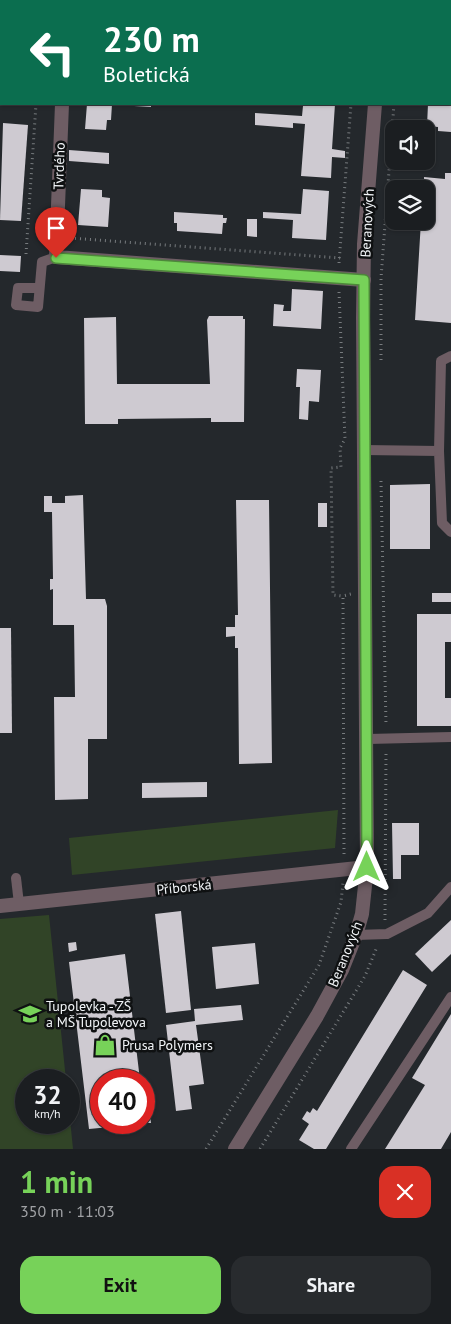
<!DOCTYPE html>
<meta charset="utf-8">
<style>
:root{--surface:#1b1e21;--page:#282b2e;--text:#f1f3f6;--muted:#a0a2a5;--line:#393c3f;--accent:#77d259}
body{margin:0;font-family:"PT Sans",sans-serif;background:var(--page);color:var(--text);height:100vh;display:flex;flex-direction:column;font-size:19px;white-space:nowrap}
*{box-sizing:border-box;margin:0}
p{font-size:16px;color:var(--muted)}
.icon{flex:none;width:28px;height:28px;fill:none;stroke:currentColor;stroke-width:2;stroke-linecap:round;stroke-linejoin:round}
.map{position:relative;height:1149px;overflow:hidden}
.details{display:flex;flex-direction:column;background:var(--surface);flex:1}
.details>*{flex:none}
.top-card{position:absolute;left:0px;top:0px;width:451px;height:105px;box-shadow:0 1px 4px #0004,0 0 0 1px var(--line);background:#0b6e4f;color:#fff;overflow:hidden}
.controls{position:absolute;left:385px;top:120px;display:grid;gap:10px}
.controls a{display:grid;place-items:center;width:50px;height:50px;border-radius:10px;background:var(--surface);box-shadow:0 1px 4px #0004,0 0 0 1px var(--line);font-size:25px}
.speed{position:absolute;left:15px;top:1069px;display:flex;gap:10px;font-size:25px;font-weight:700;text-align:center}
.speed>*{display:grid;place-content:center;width:65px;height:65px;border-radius:50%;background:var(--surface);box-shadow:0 1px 4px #0004,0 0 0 1px var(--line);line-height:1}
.speed small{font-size:12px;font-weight:400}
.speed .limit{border:8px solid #d22;background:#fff;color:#111}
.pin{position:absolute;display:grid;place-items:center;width:42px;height:42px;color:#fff;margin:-51px -21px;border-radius:50% 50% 50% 0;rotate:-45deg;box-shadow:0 0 5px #0007}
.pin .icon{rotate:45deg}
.me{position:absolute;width:55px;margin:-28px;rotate:0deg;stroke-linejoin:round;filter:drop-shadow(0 0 4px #0008)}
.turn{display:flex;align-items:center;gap:18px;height:105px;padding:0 20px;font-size:22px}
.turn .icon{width:65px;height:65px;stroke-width:2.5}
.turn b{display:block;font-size:35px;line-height:42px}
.round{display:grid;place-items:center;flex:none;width:52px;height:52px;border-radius:15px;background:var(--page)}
.headline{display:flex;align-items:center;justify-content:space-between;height:85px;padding:0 20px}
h1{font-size:30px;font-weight:800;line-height:38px;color:var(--accent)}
.cta{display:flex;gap:10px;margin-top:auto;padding:10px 20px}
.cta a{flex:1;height:58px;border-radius:15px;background:var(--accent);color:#111;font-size:20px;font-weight:800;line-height:58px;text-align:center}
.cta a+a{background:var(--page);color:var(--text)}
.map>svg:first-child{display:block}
.green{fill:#314427}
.building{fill:#cecad1}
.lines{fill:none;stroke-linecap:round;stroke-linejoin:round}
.path{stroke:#787c7f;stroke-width:3;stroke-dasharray:1 4;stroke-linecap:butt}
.service{stroke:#6e5d64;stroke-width:10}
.minor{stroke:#6e5d64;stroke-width:14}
.tertiary{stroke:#6e5d64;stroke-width:14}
.route-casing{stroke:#4d883a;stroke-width:12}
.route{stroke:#77d259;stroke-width:9}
.labels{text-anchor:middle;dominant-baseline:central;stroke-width:5;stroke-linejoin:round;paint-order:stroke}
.street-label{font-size:14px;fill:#f2f5f8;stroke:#0f1112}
.poi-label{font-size:14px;fill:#f2f5f8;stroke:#0f1112;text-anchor:start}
</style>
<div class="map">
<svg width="451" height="1149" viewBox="0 0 451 1149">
<rect width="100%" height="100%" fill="#24282c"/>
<g class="green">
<path d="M 338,810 L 335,848 L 72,875 L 69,838 Z"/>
<path d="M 49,915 L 66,1080 L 26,1080 L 26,1122 L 69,1122 L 69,1109 L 73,1149 L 0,1149 L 0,919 Z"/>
</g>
<g class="building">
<path d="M 87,104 L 112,104 L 111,120 L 107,120 L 106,130 L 85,129 Z"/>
<path d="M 117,104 L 151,104 L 151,107 L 117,105 Z"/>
<path d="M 296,104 L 335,104 L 332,149 L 345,151 L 345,158 L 332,157 L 331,178 L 301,176 L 305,124 L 293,123 L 293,128 L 255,125 L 255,113 L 302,116 L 303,106 Z"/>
<path d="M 428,104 L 436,104 L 436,106 L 451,104 L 451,132 L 438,131 L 438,127 L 427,126 Z"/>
<path d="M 3,123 L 28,125 L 21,221 L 0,220 Z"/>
<path d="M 69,150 L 109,153 L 109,164 L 69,161 Z"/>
<path d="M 445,173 L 451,173 L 451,323 L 415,320 L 421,221 L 426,221 L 424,177 L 445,179 Z"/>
<path d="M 81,189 L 102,190 L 102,197 L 110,198 L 108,227 L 78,225 Z"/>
<path d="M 303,189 L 329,191 L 326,240 L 292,238 L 293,220 L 263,218 L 263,212 L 301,214 Z"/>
<path d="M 174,212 L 223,215 L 223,218 L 227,218 L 226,223 L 223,223 L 222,234 L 177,231 L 177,223 L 174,223 Z"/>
<path d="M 247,219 L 257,219 L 257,237 L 247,236 Z"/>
<path d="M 0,255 L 21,256 L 20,272 L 0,271 Z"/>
<path d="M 292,289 L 323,291 L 321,329 L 273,326 L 274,304 L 284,305 L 283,311 L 291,311 Z"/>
<path d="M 209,316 L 243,316 L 243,319 L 245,319 L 244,422 L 211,422 L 211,418 L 118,419 L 118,424 L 85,424 L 84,318 L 116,317 L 117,384 L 210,384 L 207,320 Z"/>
<path d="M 297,369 L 321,370 L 319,402 L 309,401 L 308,420 L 299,419 L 300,387 L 296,387 Z"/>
<path d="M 430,484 L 430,549 L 390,549 L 390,485 Z"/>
<path d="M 83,495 L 86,599 L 105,599 L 107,606 L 107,739 L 88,739 L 88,799 L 55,800 L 54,697 L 75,697 L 74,625 L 53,625 L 53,589 L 50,590 L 50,579 L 53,579 L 52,512 L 44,512 L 44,496 L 52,496 L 52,503 L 65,503 L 65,496 Z"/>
<path d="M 236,500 L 269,500 L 272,763 L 239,764 L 238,648 L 235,648 L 235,636 L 226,637 L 226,627 L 235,627 L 235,615 L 238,615 Z"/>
<rect x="318" y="503" width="9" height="24"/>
<rect x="432" y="593" width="19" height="9"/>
<path d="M 417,614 L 451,614 L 451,642 L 445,642 L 445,698 L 451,698 L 451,726 L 417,726 Z"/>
<path d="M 0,628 L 11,628 L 12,733 L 0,733 Z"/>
<path d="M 207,782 L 207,797 L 142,798 L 142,783 Z"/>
<path d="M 392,823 L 419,823 L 419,855 L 401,855 L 401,879 L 393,879 Z"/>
<path d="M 181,911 L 191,1010 L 166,1013 L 155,914 Z"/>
<path d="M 451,920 L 451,954 L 432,972 L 415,954 Z"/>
<path d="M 76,942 L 77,950 L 69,952 L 68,943 Z"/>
<path d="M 255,943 L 259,984 L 216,989 L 212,947 Z"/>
<path d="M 125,954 L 140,1080 L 101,1080 L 101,1122 L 142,1124 L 89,1129 L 69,962 Z"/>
<path d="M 403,970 L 427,985 L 326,1149 L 314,1149 L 299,1140 L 309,1124 L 302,1119 L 307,1111 L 310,1113 L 313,1108 L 317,1111 Z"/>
<path d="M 241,1005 L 243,1020 L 196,1025 L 204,1084 L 189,1086 L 192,1109 L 176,1111 L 166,1025 L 195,1021 L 194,1009 Z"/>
<path d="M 451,1014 L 451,1132 L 441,1149 L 385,1149 L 425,1085 L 412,1078 Z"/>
<path d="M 144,1091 L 147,1091 L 151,1123 L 144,1123 Z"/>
</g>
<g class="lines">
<g class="path">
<path d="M 42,1 L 42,0"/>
<path d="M 358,1 L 358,0"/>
<path d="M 401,1 L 402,0"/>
<path d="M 70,238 L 340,258"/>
<path d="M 26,254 L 36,104"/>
<path d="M 339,263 L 351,104"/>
<path d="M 339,292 L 345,439 L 340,448 L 341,467 L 331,468 L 333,595 L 343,596"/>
<path d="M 381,360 L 381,278 L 394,104"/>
<path d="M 381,481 L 386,725"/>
<path d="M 344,854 L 343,596 L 351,594"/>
<path d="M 385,920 L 386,751"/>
<path d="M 206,1149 L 319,965 L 341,902 L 343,883"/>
<path d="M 260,1149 L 365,976 L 377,947"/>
</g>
<g class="service">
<path d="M 39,288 L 18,288 L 16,305 L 38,307 L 42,262 L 56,257"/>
<path d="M 364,450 L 439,451 L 442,523 L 451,532"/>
<path d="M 439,451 L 441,361 L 451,356"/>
<path d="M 368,739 L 451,737"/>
<path d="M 16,878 L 19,904"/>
<path d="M 356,935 L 387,934 L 428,913 L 451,887"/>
<path d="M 351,1149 L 451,997"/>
</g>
<g class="minor">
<path d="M 66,1 L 66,0"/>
<path d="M 62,104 L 56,257 L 364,280"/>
<path d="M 0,906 L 367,867"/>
</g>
<g class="tertiary">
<path d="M 382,1 L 382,0"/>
<path d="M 235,1149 L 317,1016 L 342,970 L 356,935 L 362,914 L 367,867 L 363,318 L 364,244 L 375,104"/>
</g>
</g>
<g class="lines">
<g class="route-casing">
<path id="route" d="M 56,258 L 364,280 L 367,867"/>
</g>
<use href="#route" class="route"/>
</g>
<defs>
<g id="school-bare" transform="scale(1.725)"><path d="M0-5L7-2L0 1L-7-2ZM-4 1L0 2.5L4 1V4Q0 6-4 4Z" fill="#77d259" stroke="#0f1112" stroke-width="2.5" paint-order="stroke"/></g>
<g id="shop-bare" transform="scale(1.725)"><path d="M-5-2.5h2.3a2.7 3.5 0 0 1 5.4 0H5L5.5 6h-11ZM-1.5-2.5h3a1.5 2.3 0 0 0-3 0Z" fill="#77d259" stroke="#0f1112" stroke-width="2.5" paint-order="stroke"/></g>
</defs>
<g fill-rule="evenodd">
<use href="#school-bare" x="30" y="1014"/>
<use href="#shop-bare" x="105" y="1045"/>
</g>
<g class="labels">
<g class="street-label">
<text transform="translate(59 166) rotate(-88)">Tvrdého</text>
<text transform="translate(367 223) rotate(-87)">Beranových</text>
<text transform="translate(184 887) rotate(-6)">Příborská</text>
<text transform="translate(345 954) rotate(-68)">Beranových</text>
</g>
<g class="poi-label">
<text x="46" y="1006">Tupolevka - ZŠ<tspan x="46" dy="16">a MŠ Tupolevova</tspan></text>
<text x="122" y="1045">Prusa Polymers</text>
</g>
</g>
</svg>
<div class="controls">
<a><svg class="icon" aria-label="sound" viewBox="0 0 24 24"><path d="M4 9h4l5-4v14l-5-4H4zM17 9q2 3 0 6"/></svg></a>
<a><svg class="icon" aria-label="layers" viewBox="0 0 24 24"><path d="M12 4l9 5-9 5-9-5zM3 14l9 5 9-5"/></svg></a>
</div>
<div class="speed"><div>32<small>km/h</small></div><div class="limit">40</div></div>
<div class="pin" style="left:56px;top:258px;background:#d93025"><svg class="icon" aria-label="arrive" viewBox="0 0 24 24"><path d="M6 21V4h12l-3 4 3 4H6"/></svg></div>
<svg class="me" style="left:367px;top:867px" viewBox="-20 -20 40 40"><path d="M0-17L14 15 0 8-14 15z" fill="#77d259" stroke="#fff" stroke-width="4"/></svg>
<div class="top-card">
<div class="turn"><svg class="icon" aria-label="left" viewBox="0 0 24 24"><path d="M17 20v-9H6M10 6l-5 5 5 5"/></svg><div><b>230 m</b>Boletická</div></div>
</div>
</div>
<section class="details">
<div class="headline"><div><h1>1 min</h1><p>350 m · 11:03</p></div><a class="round" style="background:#d93025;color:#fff"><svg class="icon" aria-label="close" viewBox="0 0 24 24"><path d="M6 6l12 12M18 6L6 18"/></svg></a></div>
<div class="cta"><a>Exit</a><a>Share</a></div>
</section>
